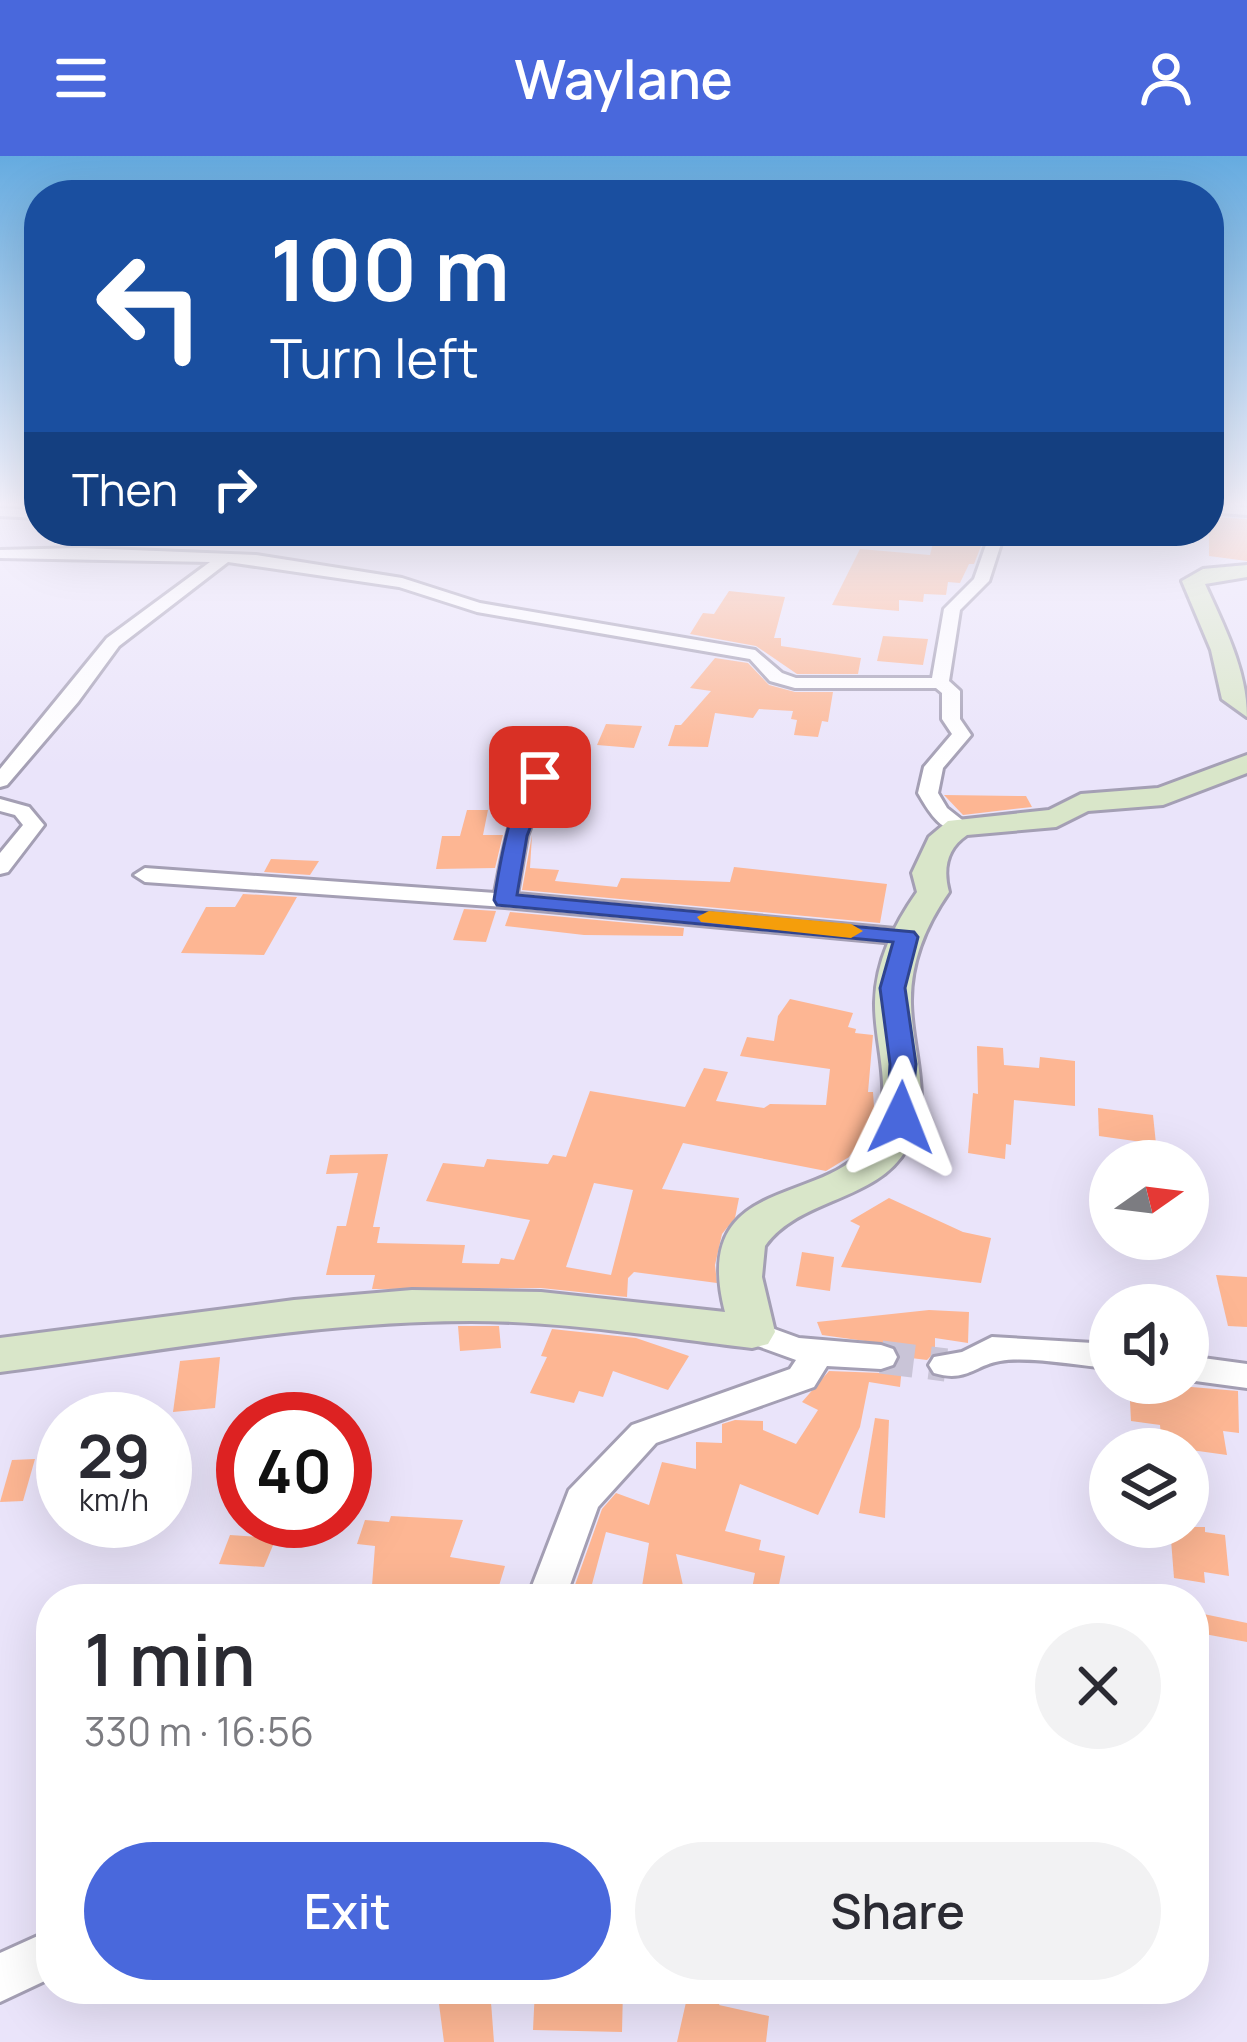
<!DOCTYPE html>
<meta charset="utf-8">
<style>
:root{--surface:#fff;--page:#f2f2f3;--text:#2b2b33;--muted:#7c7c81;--accent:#4968dc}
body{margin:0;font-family:Manrope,sans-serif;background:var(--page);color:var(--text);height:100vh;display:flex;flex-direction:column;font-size:45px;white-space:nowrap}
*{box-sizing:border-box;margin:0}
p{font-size:39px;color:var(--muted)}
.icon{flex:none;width:66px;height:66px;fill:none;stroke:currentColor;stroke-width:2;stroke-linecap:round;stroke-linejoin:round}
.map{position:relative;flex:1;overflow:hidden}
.drawer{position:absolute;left:36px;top:1428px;width:1173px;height:420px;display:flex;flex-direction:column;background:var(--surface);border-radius:48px;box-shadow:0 12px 48px #0002}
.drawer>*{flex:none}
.guide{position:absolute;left:24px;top:24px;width:1200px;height:366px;border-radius:48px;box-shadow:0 12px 48px #0002;background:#1a4fa0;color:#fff;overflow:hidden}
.needle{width:78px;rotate:76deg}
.fabs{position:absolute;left:1089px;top:984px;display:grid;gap:24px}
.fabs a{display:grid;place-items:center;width:120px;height:120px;border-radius:50%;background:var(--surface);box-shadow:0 12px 48px #0002;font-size:60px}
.speed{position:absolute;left:36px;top:1236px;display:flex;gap:24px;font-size:60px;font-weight:700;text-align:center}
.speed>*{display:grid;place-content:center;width:156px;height:156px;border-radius:50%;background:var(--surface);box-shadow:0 12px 48px #0002;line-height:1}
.speed small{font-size:30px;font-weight:400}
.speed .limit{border:18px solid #d22;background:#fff;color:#111}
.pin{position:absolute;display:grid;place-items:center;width:102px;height:102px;color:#fff;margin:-51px;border-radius:24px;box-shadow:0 6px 18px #0006}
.me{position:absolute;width:132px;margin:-66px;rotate:2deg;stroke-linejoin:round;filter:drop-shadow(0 0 9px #0008)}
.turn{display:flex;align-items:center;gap:42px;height:252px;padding:0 48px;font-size:54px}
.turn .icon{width:156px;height:156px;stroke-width:2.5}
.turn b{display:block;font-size:84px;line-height:102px}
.then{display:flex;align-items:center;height:114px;padding:0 48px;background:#0003;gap:24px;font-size:45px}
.round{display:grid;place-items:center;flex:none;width:126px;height:126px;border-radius:63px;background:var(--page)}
.overview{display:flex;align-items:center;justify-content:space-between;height:204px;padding:0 48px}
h1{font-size:72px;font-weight:600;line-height:90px}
.cta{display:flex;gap:24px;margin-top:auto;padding:24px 48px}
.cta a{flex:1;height:138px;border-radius:72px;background:var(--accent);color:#fff;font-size:48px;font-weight:600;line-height:138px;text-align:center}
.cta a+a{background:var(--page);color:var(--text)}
header{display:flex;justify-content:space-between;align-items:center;height:156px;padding:0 48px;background:var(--accent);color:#fff;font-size:54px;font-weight:600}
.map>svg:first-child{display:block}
.building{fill:#fdb693;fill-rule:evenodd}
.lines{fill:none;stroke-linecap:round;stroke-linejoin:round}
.street-tunnel{stroke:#c9c4d7;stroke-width:33;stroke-dasharray:33 16;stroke-linecap:butt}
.street-casing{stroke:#a49fb4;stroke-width:6}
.secondary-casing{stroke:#a49fb4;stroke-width:6}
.street{fill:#fff;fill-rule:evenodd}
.secondary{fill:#d9e6c9;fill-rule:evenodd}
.route{fill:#4968dc;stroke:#2f448f;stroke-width:3}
.slow{fill:#f59e0b}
</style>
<header><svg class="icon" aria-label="menu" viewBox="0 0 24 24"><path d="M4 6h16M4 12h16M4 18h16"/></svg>Waylane<svg class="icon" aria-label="person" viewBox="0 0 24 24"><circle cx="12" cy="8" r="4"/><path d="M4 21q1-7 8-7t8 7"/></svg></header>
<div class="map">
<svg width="1247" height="1886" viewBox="0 0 1247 1886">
<rect width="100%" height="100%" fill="#eae4fa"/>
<g class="building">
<path d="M 1209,361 L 1247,363 L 1247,405 L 1209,400 Z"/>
<path d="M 936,375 L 986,377 L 974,408 L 969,408 L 960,427 L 948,426 L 946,439 L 924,438 L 923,446 L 899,444 L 899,455 L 832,449 L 860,393 L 930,399 Z"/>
<path d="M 729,435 L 785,441 L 774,482 L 781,482 L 781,490 L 861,502 L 858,518 L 797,518 L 756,490 L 690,478 L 703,457 L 714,458 Z"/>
<path d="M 883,480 L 928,483 L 923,509 L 877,505 Z"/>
<path d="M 715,502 L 748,507 L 769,529 L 795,536 L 833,536 L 828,566 L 822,565 L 818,581 L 794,579 L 797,564 L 791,563 L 793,555 L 759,553 L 753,562 L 715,557 L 708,591 L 668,590 L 675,569 L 681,569 L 711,535 L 690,532 Z"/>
<path d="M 606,568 L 642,570 L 634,592 L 597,589 Z"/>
<path d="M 944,639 L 1026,640 L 1032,651 L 963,659 Z"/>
<path d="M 467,654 L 488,654 L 483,679 L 503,679 L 495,712 L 436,713 L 442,680 L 460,680 Z"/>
<path d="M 532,679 L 530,712 L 559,714 L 555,725 L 617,731 L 621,722 L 730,726 L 734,711 L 887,728 L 880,767 L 522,734 Z"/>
<path d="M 271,703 L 319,705 L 310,719 L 264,716 Z"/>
<path d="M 243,738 L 297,741 L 264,799 L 181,797 L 206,751 L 235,751 Z"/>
<path d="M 464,753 L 496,755 L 486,786 L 453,784 Z"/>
<path d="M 510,756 L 684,772 L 683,780 L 584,779 L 505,770 Z"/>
<path d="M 790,843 L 853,857 L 848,871 L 856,873 L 855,877 L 873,879 L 868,936 L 873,936 L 875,965 L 849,1001 L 826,1015 L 683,987 L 662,1033 L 739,1042 L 735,1062 L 722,1078 L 715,1109 L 717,1127 L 634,1116 L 628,1122 L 627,1141 L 541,1132 L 372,1133 L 375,1119 L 326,1119 L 337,1070 L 346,1070 L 358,1017 L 326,1018 L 330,999 L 388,998 L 373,1071 L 380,1071 L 377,1087 L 465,1089 L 462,1107 L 499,1108 L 501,1102 L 514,1104 L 530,1064 L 426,1045 L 443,1007 L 484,1011 L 487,1003 L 548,1008 L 553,999 L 566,1001 L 590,935 L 685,951 L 704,912 L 728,916 L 716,945 L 764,952 L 770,948 L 826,949 L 830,913 L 740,900 L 747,881 L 774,885 L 778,860 ZM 594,1027 L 633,1034 L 611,1119 L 566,1111 Z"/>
<path d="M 977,890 L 1003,892 L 1004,909 L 1039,912 L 1040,901 L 1075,905 L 1075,950 L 1014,944 L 1011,989 L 1006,988 L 1005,1003 L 968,997 L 973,937 L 978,938 Z"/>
<path d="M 1098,952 L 1153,959 L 1156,988 L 1099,980 Z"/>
<path d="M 889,1042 L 963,1076 L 991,1082 L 981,1127 L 841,1111 L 860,1070 L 850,1065 Z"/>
<path d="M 802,1096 L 834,1101 L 830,1135 L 796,1130 Z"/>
<path d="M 1216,1119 L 1247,1121 L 1247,1171 L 1228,1170 Z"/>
<path d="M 929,1154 L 969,1156 L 968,1187 L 935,1182 L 935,1196 L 927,1204 L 903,1201 L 900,1231 L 869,1226 L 860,1271 L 818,1359 L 740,1328 L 725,1375 L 761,1384 L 759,1394 L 785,1400 L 776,1443 L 750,1443 L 755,1417 L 676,1398 L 686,1443 L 640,1443 L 649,1387 L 606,1376 L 588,1443 L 570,1443 L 602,1353 L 616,1337 L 649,1349 L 662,1306 L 696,1313 L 696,1286 L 722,1287 L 722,1268 L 735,1264 L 763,1265 L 763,1274 L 796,1288 L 818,1254 L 802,1246 L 829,1215 L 881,1217 L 897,1211 L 901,1199 L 894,1189 L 822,1179 L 817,1166 Z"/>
<path d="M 458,1170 L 499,1170 L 501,1192 L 460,1195 Z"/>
<path d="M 552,1173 L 636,1182 L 689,1200 L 668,1234 L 613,1215 L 603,1241 L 579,1235 L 574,1247 L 530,1237 L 547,1201 L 541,1200 Z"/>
<path d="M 220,1201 L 215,1252 L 173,1256 L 180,1205 Z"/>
<path d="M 1145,1227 L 1238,1235 L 1239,1277 L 1223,1275 L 1227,1299 L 1162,1290 L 1160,1269 L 1131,1265 L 1130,1245 L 1147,1248 Z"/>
<path d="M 875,1262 L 889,1264 L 885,1362 L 859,1357 Z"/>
<path d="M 35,1303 L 23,1345 L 0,1346 L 12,1304 Z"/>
<path d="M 391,1360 L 463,1364 L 450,1401 L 505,1410 L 495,1443 L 371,1443 L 375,1390 L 357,1388 L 365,1364 L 389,1366 Z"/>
<path d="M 1170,1371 L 1205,1371 L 1205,1376 L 1225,1379 L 1229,1420 L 1204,1416 L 1205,1427 L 1174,1422 Z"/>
<path d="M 230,1379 L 276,1382 L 264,1411 L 219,1408 Z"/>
<path d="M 1194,1456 L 1247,1467 L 1247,1486 L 1194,1476 Z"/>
<path d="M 437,1833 L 490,1833 L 494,1886 L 444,1886 Z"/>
<path d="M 535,1833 L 623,1833 L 622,1876 L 533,1874 Z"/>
<path d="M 689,1833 L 727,1833 L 719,1849 L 769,1860 L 766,1886 L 677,1886 Z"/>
</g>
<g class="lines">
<path class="street-tunnel" d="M 881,1201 L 946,1209"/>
<g class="street-casing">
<g id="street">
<path d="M 1209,348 L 1247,351 L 1247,359 L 1209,356 Z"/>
<path d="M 0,352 L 39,354 L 39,362 L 0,360 Z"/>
<path d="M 991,375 L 1005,375 L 989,425 L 960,454 L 949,525 L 960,535 L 960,563 L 971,579 L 943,612 L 938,637 L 947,652 L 966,667 L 966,675 C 942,679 929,656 918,637 L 924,611 L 952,578 L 942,563 L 942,537 L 936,532 L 795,532 L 770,525 L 750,503 L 477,456 L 399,431 L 228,406 L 119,490 L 78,546 L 7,629 L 0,631 L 0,613 L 107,482 L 210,406 L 0,402 L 0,394 L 82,392 L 256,399 L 402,422 L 480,447 L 755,494 L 782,517 L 796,522 L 932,522 L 944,453 L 974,423 Z"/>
<path d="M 540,615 L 550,621 L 527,680 L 517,738 L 906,774 L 918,781 L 906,788 L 505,751 L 145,726 L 134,719 L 145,712 L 495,737 C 501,707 513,629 540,615 Z"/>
<path d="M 0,643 L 29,651 L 44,669 L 8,716 L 0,718 L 0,697 L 23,669 L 15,659 L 0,655 Z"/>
<path d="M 752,1165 L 799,1182 L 881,1189 L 893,1193 L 897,1201 L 893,1209 L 881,1213 L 827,1210 L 814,1231 L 656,1287 L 598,1351 L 565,1443 L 527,1443 L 569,1334 L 632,1269 L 790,1213 L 796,1204 L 741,1184 L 736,1176 L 741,1168 Z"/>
<path d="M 992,1181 L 1110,1188 L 1110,1212 C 1078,1210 1030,1200 1000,1205 C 975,1209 966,1227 934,1217 L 929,1209 L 934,1201 L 962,1196 Z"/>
<path d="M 1188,1200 L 1247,1208 L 1247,1232 L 1188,1224 Z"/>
<path d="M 51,1774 L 51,1822 L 0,1846 L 0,1797 Z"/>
</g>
</g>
<g class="secondary-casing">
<g id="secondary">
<path d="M 1247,409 L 1247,421 L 1205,428 C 1224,470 1247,514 1247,561 L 1222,543 L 1211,494 L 1182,425 L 1203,413 Z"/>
<path d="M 1247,599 L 1247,617 L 1163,649 L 1088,655 L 1056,671 L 967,679 C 946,693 943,714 949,736 C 926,769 910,806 911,848 C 912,898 935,945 907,992 C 877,1046 800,1041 765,1090 L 762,1121 L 775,1176 L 768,1188 L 752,1192 C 659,1181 565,1165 471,1165 C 313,1165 156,1196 0,1216 L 0,1182 L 294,1144 L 412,1134 L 541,1136 L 725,1156 C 688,1013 831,1054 872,982 C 896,940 874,890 875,846 C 876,805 894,769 917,736 L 912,717 L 929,681 L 948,665 L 1049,654 L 1081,638 L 1158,632 Z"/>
</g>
</g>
<use href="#street" class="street"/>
<use href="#secondary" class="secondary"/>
</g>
<linearGradient id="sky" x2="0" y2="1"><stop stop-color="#65abe0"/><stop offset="0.57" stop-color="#f6f3fd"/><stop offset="1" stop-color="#f6f3fd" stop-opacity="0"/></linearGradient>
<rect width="1247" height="611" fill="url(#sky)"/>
<path class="route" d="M 540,615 L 550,621 L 527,680 L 517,739 L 914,776 L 918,781 L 905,832 L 916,908 L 910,968 L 891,968 L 887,962 L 890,908 L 880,832 L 893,786 L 497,749 L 494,744 C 499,714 511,628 540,615 Z"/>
<path class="slow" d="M 709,755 L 851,768 L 863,775 L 851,782 L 701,766 L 697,761 Z"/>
</svg>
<div class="fabs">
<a><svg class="needle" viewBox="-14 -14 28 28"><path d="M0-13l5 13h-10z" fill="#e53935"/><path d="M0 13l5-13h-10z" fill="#7c7c81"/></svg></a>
<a><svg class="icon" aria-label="sound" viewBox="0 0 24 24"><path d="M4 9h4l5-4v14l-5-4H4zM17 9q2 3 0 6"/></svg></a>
<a><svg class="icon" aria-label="layers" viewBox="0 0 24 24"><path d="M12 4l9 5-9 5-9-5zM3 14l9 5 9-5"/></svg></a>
</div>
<div class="speed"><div>29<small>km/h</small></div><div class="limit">40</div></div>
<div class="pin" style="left:540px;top:621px;background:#d93025"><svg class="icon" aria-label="arrive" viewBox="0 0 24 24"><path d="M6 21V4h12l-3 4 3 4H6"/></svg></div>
<svg class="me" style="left:901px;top:962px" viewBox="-20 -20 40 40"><path d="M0-17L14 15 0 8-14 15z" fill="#4968dc" stroke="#fff" stroke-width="4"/></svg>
<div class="guide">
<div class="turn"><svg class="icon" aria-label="left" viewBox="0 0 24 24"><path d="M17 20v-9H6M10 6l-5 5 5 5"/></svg><div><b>100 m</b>Turn left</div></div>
<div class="then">Then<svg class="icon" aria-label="right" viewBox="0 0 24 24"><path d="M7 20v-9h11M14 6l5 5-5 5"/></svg></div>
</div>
<section class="drawer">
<div class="overview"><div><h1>1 min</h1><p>330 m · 16:56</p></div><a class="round"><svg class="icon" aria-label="close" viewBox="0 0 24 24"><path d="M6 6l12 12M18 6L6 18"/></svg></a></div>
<div class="cta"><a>Exit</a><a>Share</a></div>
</section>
</div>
